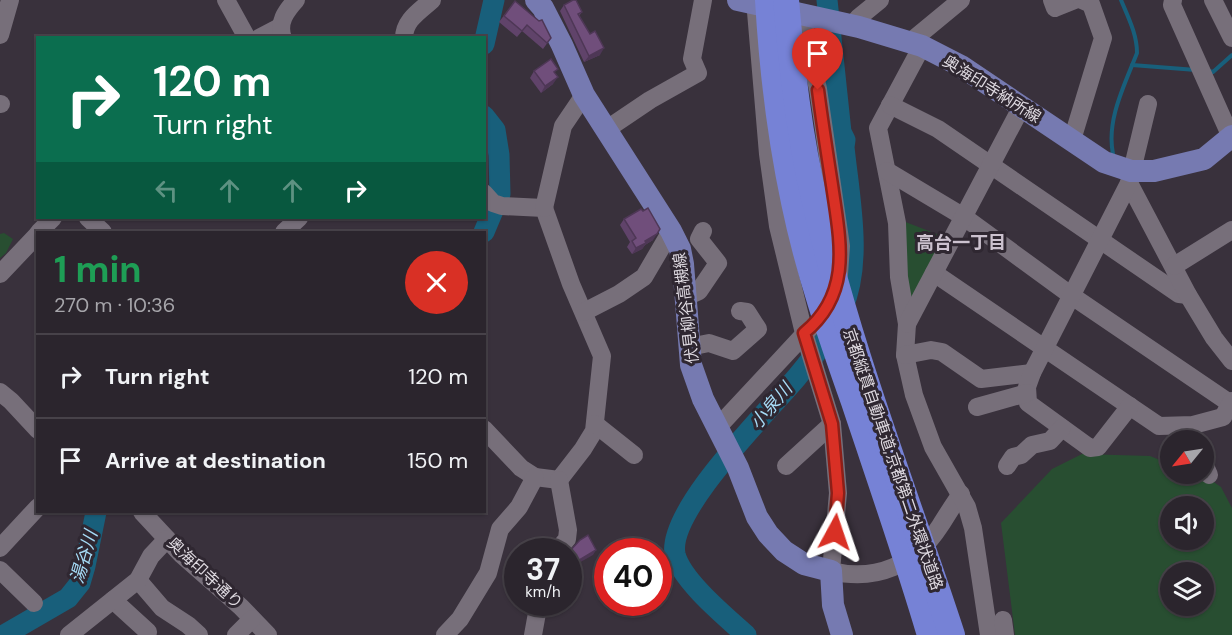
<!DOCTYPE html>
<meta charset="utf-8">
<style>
:root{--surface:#2b252d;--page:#332d35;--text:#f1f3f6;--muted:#a6a5aa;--line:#474249}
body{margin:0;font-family:"DM Sans","Noto Sans JP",sans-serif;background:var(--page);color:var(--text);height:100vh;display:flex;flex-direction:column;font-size:22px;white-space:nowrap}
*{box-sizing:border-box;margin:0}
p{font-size:20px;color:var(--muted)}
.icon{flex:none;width:33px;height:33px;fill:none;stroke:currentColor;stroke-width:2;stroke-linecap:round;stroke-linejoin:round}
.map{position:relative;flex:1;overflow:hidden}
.side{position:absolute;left:36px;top:231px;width:450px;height:282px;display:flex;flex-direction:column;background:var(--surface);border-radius:0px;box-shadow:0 2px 4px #0004,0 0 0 2px var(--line)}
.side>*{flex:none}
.hud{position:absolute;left:36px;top:36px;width:450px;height:183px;border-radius:0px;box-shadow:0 2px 4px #0004,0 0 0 2px var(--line);background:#0b6e4f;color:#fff;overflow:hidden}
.needle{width:39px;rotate:240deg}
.fabs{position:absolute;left:1160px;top:430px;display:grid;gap:12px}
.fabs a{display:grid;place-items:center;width:54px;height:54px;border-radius:50%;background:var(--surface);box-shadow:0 2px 4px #0004,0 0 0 2px var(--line);font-size:30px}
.speed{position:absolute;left:504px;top:538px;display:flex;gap:12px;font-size:30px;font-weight:700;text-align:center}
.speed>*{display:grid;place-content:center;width:78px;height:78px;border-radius:50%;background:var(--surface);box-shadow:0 2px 4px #0004,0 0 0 2px var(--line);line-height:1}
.speed small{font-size:15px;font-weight:400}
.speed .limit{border:9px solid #d22;background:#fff;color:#111}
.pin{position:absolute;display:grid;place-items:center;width:51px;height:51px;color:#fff;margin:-62px -26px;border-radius:50% 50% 50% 0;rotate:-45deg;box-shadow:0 0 6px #0007}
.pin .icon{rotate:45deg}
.me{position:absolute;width:66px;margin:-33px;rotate:5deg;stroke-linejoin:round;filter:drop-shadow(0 0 4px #0008)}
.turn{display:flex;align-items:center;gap:21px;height:126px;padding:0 18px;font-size:27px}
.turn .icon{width:78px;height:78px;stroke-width:2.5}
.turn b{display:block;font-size:42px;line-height:51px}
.lanes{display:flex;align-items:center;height:57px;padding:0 18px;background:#0003;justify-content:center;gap:30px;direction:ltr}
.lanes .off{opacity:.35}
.round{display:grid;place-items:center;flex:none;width:63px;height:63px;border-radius:32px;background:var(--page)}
.head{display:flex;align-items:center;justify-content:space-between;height:102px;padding:0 18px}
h1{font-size:36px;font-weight:700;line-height:45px;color:#1e9e55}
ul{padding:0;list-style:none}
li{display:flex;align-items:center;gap:18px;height:84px;padding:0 18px;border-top:2px solid var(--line)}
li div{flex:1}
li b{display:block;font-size:22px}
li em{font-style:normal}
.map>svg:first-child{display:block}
.green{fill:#284e31;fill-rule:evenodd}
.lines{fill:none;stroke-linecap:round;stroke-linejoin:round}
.stream{stroke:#185f7b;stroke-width:4}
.river{stroke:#185f7b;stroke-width:21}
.minor{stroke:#776f7a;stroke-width:18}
.major{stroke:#767ab1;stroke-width:22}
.highway{stroke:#7682d6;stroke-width:26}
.wall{fill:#60436a}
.shaded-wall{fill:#4e3756}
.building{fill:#704e7b;stroke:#4e3756;stroke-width:1.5}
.route-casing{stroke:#8d1f18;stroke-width:15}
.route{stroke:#d93025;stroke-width:10}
.labels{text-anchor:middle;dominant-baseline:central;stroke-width:6;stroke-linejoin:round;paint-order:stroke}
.street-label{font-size:16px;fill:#ded9e0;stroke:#2f2731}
.neighbourhood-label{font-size:18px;font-weight:bold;fill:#ccc2cf;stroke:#2f2731}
.water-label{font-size:18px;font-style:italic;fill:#a6dcf7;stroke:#2f2731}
</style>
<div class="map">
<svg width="1232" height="635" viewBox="0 0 1232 635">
<rect width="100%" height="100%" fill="#39313c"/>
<g class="green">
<path d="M 903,221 L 947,238 L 910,306 Z"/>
<path d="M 4,233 L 13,239 L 6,253 L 0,258 L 0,234 Z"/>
<path d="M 1082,454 L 1150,456 L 1170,464 L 1170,474 L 1202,474 L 1221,487 L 1232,508 L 1232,635 L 1015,635 L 1001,523 L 1052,469 ZM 1170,507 L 1203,507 L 1203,540 L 1170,540 ZM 1170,573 L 1203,573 L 1203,606 L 1170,606 Z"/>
</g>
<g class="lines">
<g class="stream">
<path d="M 1132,65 L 1196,70"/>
<path d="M 1209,71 L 1213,72 L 1232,55"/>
<path d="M 1113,154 C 1106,120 1125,84 1137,53 C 1137,34 1128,17 1121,0"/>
</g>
<g class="river">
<path d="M 484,44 L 494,0"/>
<path d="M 484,232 L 500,194 L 499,155 L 495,130 L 484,116"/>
<path d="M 4,635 L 68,598 L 80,583 L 85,566 L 96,512"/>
<path d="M 746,635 C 726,617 681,580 675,554 C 667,510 769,411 797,377 C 814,356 832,334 842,309 C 863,262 849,196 844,147 L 845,140 L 841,132 L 827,0"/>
</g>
<g class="minor">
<path d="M 226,0 L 247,38"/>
<path d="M 755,0 L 768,154 L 778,226 L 804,333 L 832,424 L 838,493 L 831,571 C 876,582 915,565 940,526 C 947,515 953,505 961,494"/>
<path d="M 1052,0 L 1055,8 L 1075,0"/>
<path d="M 1173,0 L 1172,5 L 1231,137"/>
<path d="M 1213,0 L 1232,38"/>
<path d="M 802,16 L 818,89 L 841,246 L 839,274"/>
<path d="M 858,18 L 880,0"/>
<path d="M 0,35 L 10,0"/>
<path d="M 259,38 L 280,27"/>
<path d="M 283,38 C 277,23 286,11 296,0"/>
<path d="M 404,38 C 404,20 420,11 432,0"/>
<path d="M 909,43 L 961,0"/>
<path d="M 922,46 L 878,128 L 897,223 L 899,277 L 907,324 L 905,355 L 914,395 L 933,447 L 967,507 L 973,528 L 989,635"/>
<path d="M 0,104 L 1,104"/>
<path d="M 890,105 L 938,129 L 1179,294 L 1188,295"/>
<path d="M 607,129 L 650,100 L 698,73 L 692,59 L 703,0"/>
<path d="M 1072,140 L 1103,38 L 1091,4 L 1082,0"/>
<path d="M 887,171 L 964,217 L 1072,296 L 1231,404"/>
<path d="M 1129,183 L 1188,295 L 1214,338 L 1232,361"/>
<path d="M 484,193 L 493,203 L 502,206 L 544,208 L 571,284 L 602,356 L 594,431 L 583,449 L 559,480 L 535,477 L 521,468 L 484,429"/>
<path d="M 544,208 L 563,126 L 584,95"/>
<path d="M 88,218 L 103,232"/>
<path d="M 39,232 L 53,218"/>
<path d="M 284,232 L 299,218"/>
<path d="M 1174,266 L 1232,230"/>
<path d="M 934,273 L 1159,426 L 1193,425 L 1223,417 L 1232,401"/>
<path d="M 0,274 L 38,234"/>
<path d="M 686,297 L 699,291 L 718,263 L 699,239 L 703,231"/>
<path d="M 584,312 L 619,294 L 644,277 L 671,231"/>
<path d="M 907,324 L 1022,106"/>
<path d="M 689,347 L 709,343 L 733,351 L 758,329 L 747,312 L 740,311"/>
<path d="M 905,355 L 931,350 L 942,352 L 981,379 L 1032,373"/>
<path d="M 0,392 L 11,401 L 38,430"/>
<path d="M 1130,406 L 1098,447 L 1090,448 L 1028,403 L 1027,387 L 1032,373 L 1129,183 L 1148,104"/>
<path d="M 977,407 L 1027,393"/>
<path d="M 595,424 L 634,455"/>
<path d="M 717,428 L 811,327"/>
<path d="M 1203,461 L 1209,475"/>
<path d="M 786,466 L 832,424"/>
<path d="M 1007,466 L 1013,457 L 1021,455 L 1032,445 L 1050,441 L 1062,428"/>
<path d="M 142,512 L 182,555 L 241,607 L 268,635"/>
<path d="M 0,548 L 38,507"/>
<path d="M 556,552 L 567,539 L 568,530 L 559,480"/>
<path d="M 0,570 L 34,603"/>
<path d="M 138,580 L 162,608 L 188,625 L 199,635"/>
<path d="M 113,600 L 148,632"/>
<path d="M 1003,620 L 1005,635"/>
<path d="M 69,635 L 138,580 L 151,556 L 167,539"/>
<path d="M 236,635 L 252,619"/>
<path d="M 445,635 L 460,619 L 488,573 L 500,529 L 519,507 L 535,477"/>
<path d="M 533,635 L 537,613 L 534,603"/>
</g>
<g class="major">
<path d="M 536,0 L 543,8 L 562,45 L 584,95 L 671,231 L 680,249 L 683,264 L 691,365 L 703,399 L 738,468 L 757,517 L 768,534 L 784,551 L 804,564 L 831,571 L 833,605 L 842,635"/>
<path d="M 738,0 L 859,27 L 922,46 L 961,66 L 1104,162 L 1131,171 L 1154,171 L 1204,159 L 1232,136"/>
</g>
<g class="highway">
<path d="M 768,0 C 772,68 780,136 794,202 C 808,270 831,337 854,402 C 880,480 907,557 930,635"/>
<path d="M 786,0 C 792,68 799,136 815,202 C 849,350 905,491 952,635"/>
</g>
</g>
<g class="wall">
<path d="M 515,1 L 551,38 L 543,49 L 522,31 L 517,37 L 499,22 Z"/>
<path d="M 564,5 L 582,12 L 579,16 L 600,55 L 584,62 L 560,11 Z"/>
<path d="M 534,71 L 555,73 L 553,84 L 541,93 L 530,78 Z"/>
<path d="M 624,219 L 653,240 L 645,245 L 642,249 L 632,254 L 627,247 L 630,242 L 620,225 Z"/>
</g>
<g class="shaded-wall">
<path d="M 604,48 L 600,55 L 584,62 L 589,56 Z"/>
<path d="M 558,77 L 553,84 L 541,93 L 545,86 Z"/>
<path d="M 657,234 L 653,240 L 645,245 L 642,249 L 632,254 L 636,248 L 645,241 Z"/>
<path d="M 596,550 L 593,555 L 568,569 L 571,565 Z"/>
</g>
<g class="building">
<path d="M 573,0 L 576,0 L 582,12 L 578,14 L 590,34 L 595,31 L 604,48 L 589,56 L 564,5 Z"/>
<path d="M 515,1 L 539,21 L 542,20 L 551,38 L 547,43 L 527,25 L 522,31 L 504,16 Z"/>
<path d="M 551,59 L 558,69 L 554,72 L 558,77 L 545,86 L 534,71 Z"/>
<path d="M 648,208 L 660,229 L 657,234 L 645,241 L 646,243 L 636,248 L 632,241 L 636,238 L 624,219 L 641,209 L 643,211 Z"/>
<path d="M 588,535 L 596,550 L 571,565 L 568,560 L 568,553 L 580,540 Z"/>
</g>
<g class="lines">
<g class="route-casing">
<path id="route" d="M 818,90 C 822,121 827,153 832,185 C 840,241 853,293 804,333 L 832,424 L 838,493 L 835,532"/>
</g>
<use href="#route" class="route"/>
</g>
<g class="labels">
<g class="street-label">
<text transform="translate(992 89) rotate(32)">奥海印寺納所線</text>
<text transform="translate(686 308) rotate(-97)">伏見柳谷高槻線</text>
<text transform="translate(893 459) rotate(71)">京都縦貫自動車道;京都第二外環状道路</text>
<text transform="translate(205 573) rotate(43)">奥海印寺通り</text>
</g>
<g class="neighbourhood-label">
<text x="961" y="243">高台一丁目</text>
</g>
<g class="water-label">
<text transform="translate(771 406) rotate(-50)">小泉川</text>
<text transform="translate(84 557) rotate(-74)">湯谷川</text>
</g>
</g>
</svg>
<div class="fabs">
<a><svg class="needle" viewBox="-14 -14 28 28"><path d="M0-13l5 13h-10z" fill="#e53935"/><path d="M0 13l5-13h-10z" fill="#a6a5aa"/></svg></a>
<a><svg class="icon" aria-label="sound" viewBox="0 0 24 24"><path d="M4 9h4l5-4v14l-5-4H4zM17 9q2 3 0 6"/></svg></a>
<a><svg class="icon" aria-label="layers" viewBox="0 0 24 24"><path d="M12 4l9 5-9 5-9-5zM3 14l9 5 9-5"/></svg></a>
</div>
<div class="speed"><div>37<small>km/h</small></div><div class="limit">40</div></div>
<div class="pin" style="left:818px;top:90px;background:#d93025"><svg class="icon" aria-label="arrive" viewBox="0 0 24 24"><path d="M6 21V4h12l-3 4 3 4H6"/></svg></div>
<svg class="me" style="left:835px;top:532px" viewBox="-20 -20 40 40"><path d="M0-17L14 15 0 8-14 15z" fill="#d93025" stroke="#fff" stroke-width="4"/></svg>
<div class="hud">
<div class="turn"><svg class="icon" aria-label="right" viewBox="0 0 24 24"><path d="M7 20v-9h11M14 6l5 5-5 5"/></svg><div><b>120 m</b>Turn right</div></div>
<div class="lanes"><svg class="icon off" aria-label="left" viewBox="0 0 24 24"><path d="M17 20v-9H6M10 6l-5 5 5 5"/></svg><svg class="icon off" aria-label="ahead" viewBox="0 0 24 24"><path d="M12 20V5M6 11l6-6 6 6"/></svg><svg class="icon off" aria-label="ahead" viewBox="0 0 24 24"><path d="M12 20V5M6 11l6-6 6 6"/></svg><svg class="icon" aria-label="right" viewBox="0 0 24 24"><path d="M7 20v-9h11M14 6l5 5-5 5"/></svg></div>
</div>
<section class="side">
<div class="head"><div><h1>1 min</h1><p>270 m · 10:36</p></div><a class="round" style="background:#d93025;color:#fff"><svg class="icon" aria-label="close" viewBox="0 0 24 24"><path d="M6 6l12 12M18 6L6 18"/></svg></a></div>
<ul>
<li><svg class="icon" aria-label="right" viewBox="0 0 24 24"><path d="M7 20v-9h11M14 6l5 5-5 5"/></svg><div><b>Turn right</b></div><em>120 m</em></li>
<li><svg class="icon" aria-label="arrive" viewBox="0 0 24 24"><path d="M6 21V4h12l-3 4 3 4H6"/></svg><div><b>Arrive at destination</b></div><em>150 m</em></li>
</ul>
</section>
</div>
